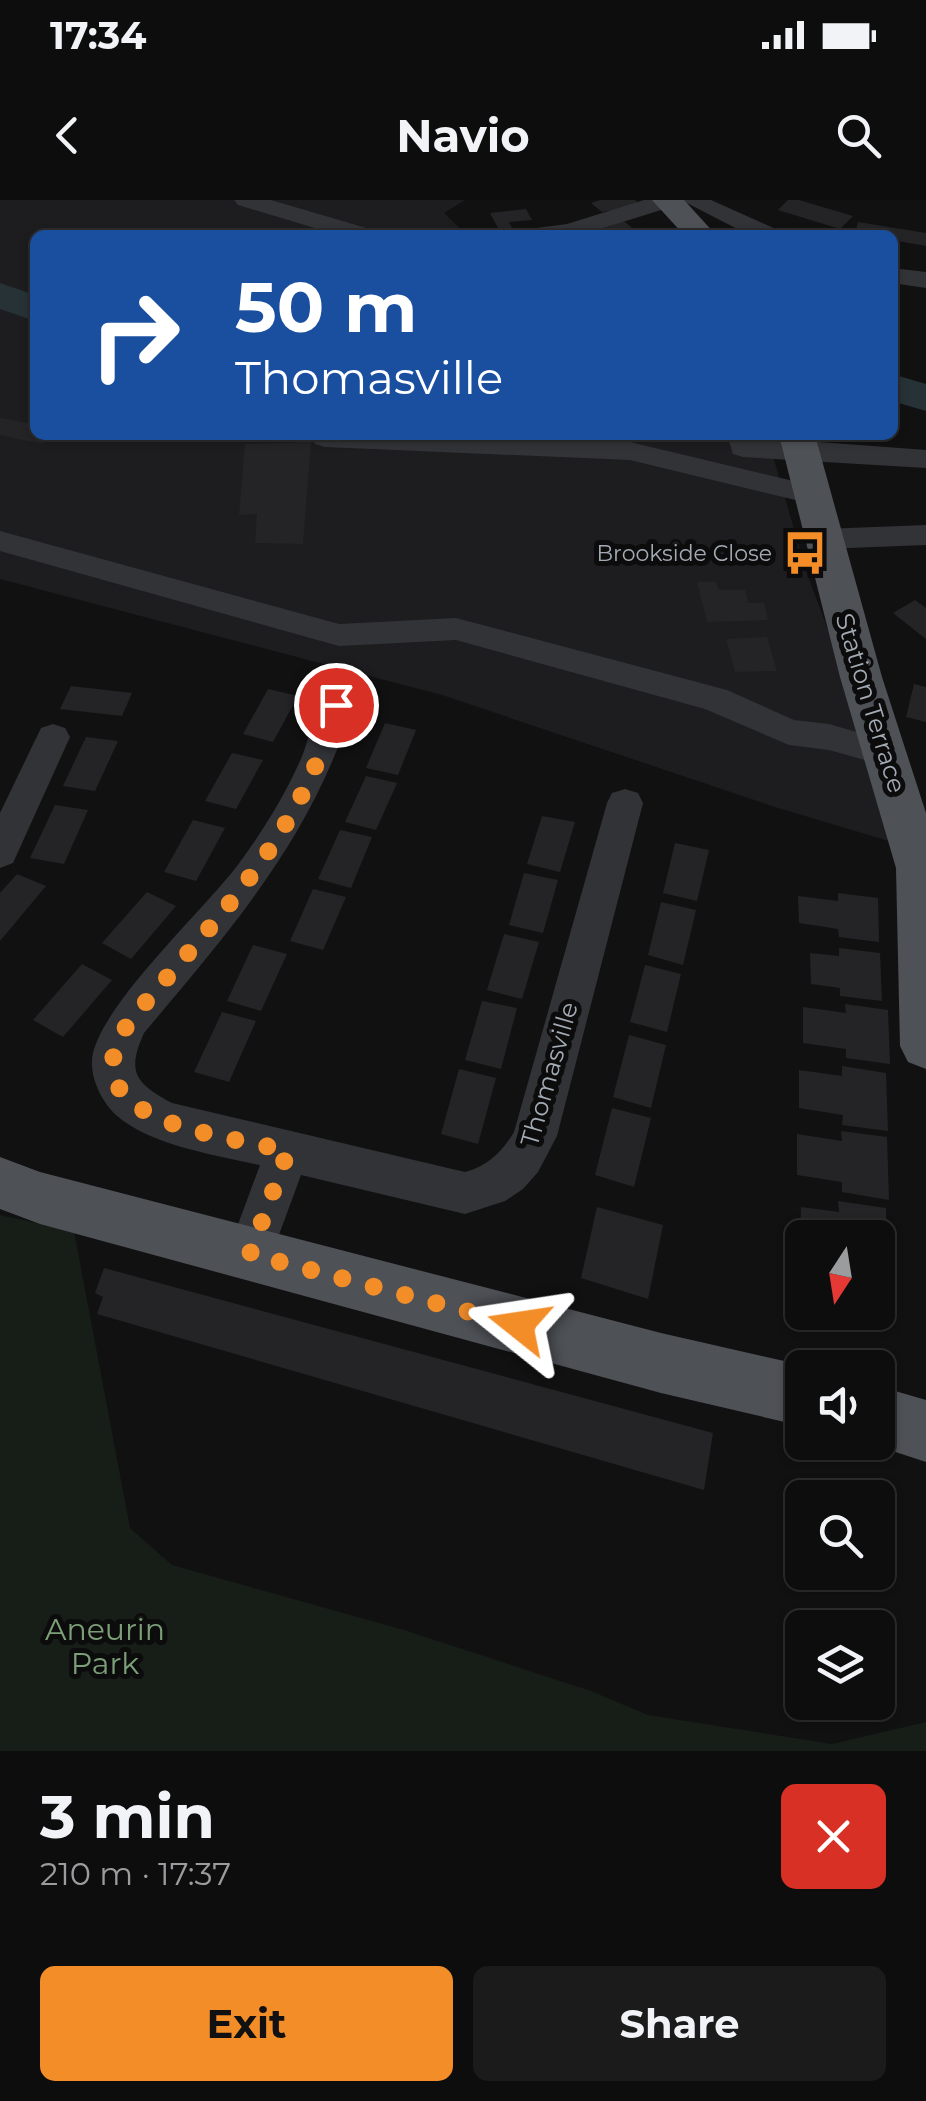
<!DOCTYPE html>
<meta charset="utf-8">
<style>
:root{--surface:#0d0d0e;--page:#1b1b1c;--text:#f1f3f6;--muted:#9a9c9e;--line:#2d2d2e;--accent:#f38d28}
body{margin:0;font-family:Montserrat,sans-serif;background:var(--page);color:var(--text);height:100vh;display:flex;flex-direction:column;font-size:38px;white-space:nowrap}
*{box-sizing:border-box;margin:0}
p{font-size:32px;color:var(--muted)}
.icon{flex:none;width:55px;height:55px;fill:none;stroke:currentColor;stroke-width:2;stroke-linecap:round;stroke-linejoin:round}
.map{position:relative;height:1551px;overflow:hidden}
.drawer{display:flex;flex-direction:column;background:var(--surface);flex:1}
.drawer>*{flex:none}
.hud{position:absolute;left:30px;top:30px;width:868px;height:210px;border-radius:15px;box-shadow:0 2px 8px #0004,0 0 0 2px var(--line);background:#1a4fa0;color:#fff;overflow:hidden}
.needle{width:65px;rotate:192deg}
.controls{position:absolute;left:785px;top:1020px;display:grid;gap:20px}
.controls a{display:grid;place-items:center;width:110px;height:110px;border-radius:15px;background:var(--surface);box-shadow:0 2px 8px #0004,0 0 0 2px var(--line);font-size:50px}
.pin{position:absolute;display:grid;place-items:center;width:85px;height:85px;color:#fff;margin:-42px;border:5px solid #fff;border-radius:50%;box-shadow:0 2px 10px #0007}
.me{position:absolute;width:110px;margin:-55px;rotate:285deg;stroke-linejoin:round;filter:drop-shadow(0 0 8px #0008)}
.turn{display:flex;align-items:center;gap:35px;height:210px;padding:0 40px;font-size:45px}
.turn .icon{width:130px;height:130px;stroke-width:2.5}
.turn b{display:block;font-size:70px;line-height:85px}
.round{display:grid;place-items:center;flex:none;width:105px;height:105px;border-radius:15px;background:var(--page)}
.headline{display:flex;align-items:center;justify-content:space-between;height:170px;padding:0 40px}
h1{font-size:60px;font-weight:700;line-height:75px}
.button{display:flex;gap:20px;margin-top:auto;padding:20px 40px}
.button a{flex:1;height:115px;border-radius:15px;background:var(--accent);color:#111;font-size:40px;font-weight:700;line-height:115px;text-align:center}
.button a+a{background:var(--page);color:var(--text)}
.status{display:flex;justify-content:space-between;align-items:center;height:70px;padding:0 50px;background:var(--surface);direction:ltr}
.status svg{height:28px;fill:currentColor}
header{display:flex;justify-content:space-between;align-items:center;height:130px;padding:0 40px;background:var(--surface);font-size:45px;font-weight:700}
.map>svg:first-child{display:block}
.built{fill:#1d1d1f}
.green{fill:#171d17}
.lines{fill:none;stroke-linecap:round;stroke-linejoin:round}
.river{fill:#273236;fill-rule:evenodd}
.building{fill:#242426}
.minor{fill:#323337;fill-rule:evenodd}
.major{fill:#4e5156;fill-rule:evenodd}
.route{stroke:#f38d28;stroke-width:18;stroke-dasharray:0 32.4}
.labels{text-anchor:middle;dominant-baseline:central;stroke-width:10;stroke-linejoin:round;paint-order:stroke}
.far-poi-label{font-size:22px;fill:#a2aab3;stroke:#0c0c0d;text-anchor:end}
.street-label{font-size:25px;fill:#a2aab3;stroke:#0c0c0d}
.near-park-label{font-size:30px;fill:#7c9f78;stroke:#0c0c0d}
</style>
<div class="status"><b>17:34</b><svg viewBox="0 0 49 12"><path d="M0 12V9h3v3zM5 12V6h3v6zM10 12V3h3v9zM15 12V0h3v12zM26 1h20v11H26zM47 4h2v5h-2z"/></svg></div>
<header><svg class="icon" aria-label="back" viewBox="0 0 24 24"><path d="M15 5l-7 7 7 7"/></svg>Navio<svg class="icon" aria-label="search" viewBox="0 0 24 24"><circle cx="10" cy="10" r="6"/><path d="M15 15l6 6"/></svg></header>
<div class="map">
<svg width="926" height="1551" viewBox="0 0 926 1551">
<rect width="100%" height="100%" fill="#111112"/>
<path class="built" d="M 0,0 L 465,0 L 444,13 L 467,35 L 35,35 L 35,235 L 767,235 L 806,371 L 848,483 L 892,642 L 775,607 L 442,495 L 0,379 Z"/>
<path class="green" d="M 0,1015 L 74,1031 L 130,1328 L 172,1365 L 404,1430 L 591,1491 L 648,1515 L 832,1544 L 926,1522 L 926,1551 L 0,1551 Z"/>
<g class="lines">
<g class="river">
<path d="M 0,83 L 35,95 L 35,121 L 0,109 Z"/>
<path d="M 892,174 L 926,184 L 926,211 L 892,201 Z"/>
</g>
</g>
<g class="building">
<path d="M 600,0 L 635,0 L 642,5 L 602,12 L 591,3 Z"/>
<path d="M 788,0 L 799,0 L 853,16 L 840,29 L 778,10 Z"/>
<path d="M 526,9 L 532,20 L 509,22 L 512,28 L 499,30 L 490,13 Z"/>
<path d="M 624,21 L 640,35 L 609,35 L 601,29 Z"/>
<path d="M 858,22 L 926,33 L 926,46 L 892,40 L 892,35 L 855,34 Z"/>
<path d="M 0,218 L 35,224 L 35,235 L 48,235 L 42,244 L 0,235 Z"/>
<path d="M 311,242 L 303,344 L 255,343 L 257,314 L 239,315 L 245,244 Z"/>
<path d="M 697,382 L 716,382 L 719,390 L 745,390 L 748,403 L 764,403 L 768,420 L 707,422 Z"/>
<path d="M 915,400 L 926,408 L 926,439 L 893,413 Z"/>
<path d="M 767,437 L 777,471 L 735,472 L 726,439 Z"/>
<path d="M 914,484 L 926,487 L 926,522 L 906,517 Z"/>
<path d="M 71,486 L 132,493 L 122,516 L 60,509 Z"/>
<path d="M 268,489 L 298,496 L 273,542 L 243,534 Z"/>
<path d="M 385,523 L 416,530 L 398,575 L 366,568 Z"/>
<path d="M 86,537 L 118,541 L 95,591 L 63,586 Z"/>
<path d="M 232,553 L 263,560 L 236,609 L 205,601 Z"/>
<path d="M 366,576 L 397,583 L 376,630 L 345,622 Z"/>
<path d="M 55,605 L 88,610 L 64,664 L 30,658 Z"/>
<path d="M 542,616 L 575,622 L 560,672 L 527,664 Z"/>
<path d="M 193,620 L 225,628 L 196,681 L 164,672 Z"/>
<path d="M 340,630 L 372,637 L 351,688 L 318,679 Z"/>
<path d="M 675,643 L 709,650 L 697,701 L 663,693 Z"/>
<path d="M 524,673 L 558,680 L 543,733 L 509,725 Z"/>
<path d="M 17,674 L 46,686 L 0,741 L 0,693 Z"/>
<path d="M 313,689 L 346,697 L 323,750 L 290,741 Z"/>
<path d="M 147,692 L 176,706 L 131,759 L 102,743 Z"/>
<path d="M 838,693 L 878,698 L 879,742 L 839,737 L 838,729 L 799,723 L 798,696 L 838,701 Z"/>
<path d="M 661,702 L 696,710 L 683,765 L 648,755 Z"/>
<path d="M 504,734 L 539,742 L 522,799 L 487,790 Z"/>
<path d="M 253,745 L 287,754 L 261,811 L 227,801 Z"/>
<path d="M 839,748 L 880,753 L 882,801 L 840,796 L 840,788 L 811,784 L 810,753 L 839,756 Z"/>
<path d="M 82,764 L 112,780 L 63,837 L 33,820 Z"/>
<path d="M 645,765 L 681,774 L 667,832 L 630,822 Z"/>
<path d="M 482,801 L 517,808 L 501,869 L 465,860 Z"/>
<path d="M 845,804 L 888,810 L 890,864 L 846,858 L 846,849 L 803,843 L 803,807 L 846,813 Z"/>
<path d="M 222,812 L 256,821 L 229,882 L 194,872 Z"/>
<path d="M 629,835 L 666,845 L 651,908 L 613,897 Z"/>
<path d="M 842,866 L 886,873 L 888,931 L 842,925 L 843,915 L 799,908 L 799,870 L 842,876 Z"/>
<path d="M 459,869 L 496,878 L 478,944 L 441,934 Z"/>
<path d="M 612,908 L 651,918 L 634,987 L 595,975 Z"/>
<path d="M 841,931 L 887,937 L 889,1000 L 842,992 L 842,982 L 797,975 L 797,934 L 842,941 Z"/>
<path d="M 838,1001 L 886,1008 L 888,1075 L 878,1073 L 878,1038 L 800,1038 L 801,1007 L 839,1012 Z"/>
<path d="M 597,1007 L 663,1025 L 648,1099 L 581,1078 Z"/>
<path d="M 104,1068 L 713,1233 L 704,1290 L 97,1114 L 103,1097 L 95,1093 Z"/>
</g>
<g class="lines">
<g class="minor">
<path d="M 234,0 L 271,0 L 373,30 L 376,35 L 338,35 L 238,5 Z"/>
<path d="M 644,0 L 711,0 L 778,30 L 781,35 L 749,35 L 681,0 L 677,5 L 581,35 L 518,35 L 521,30 L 567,24 Z"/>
<path d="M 892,68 L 926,72 L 926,88 L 892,83 Z"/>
<path d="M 313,235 L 461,235 L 630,242 L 823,288 L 827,295 L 823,302 L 812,304 L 630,260 L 325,247 L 315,244 Z"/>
<path d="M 727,235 L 926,250 L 926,268 L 743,257 L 733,254 Z"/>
<path d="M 926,325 L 926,345 L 823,349 L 812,346 L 808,339 L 812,332 L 823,329 Z"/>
<path d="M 0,331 L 339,424 L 456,418 L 727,490 L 794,520 L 829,524 L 898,544 L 904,553 L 898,562 L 886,566 L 829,550 L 789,545 L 705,509 L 456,440 L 339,446 L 0,351 Z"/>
<path d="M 336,493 L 348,496 L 353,505 C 311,639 232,728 144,833 C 126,873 136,883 172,903 L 465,972 C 488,966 502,952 514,932 L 607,603 L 612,593 L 625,589 L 638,593 L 643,603 L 557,936 L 538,972 L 523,989 L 505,1001 L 465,1014 L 301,975 L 266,1070 L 250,1076 L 234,1070 L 227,1054 L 260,965 C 218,956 149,945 116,915 C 101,901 88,875 93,853 C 107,799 200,714 237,666 C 263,631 286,594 303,554 C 310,535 314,514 324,496 Z"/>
<path d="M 53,524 L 65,528 L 70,537 L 13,663 L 0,668 L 0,613 L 41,528 Z"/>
</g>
<g class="major">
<path d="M 652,0 L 684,0 L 716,35 L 684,35 Z"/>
<path d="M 779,235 L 815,235 L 882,477 L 926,613 L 926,869 L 908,862 L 900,846 L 896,668 L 840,477 Z"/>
<path d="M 0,957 L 40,972 L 661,1133 L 802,1165 L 807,1168 L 802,1168 L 802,1226 L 661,1193 L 40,1024 L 0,1009 Z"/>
<path d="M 878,1186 L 926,1200 L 926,1262 L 865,1242 L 878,1242 Z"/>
</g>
</g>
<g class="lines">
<path class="route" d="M 336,505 C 302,637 214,720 130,821 C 59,922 225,935 288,951 L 250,1054 L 519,1125"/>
</g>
<defs>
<g id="bus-bare" transform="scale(3.45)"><path d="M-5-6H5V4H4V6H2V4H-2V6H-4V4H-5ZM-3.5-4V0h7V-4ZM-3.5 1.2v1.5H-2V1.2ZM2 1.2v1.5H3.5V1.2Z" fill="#f38d28" stroke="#0c0c0d" stroke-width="2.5" paint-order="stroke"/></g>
</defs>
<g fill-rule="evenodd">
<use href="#bus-bare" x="805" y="353"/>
</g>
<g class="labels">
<g class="far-poi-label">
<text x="772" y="353">Brookside Close</text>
</g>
<g class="street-label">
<text transform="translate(871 503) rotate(73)">Station Terrace</text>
<text transform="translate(549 874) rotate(-74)">Thomasville</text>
</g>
<g class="near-park-label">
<text x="105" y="1429">Aneurin<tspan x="105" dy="34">Park</tspan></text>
</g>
</g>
</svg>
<div class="controls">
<a><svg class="needle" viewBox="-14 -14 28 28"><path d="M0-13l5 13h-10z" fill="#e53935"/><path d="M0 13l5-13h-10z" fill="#9a9c9e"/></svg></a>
<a><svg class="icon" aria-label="sound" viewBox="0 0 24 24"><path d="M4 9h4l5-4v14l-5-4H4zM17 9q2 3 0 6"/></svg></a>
<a><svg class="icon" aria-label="search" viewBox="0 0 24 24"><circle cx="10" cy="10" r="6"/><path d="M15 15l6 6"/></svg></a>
<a><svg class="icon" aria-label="layers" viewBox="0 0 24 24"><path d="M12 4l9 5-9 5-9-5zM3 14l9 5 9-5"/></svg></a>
</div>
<div class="pin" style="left:336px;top:505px;background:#d93025"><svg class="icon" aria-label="arrive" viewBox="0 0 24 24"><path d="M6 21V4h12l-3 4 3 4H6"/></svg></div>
<svg class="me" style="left:519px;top:1125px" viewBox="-20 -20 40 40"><path d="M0-17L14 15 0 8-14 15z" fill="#f38d28" stroke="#fff" stroke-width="4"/></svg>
<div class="hud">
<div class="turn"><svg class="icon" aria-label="right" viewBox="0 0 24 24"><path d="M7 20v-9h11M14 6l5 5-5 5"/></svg><div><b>50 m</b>Thomasville</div></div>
</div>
</div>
<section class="drawer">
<div class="headline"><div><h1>3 min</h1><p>210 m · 17:37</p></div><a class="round" style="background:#d93025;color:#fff"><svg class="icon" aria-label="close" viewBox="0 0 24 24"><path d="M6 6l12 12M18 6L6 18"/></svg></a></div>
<div class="button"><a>Exit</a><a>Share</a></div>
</section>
